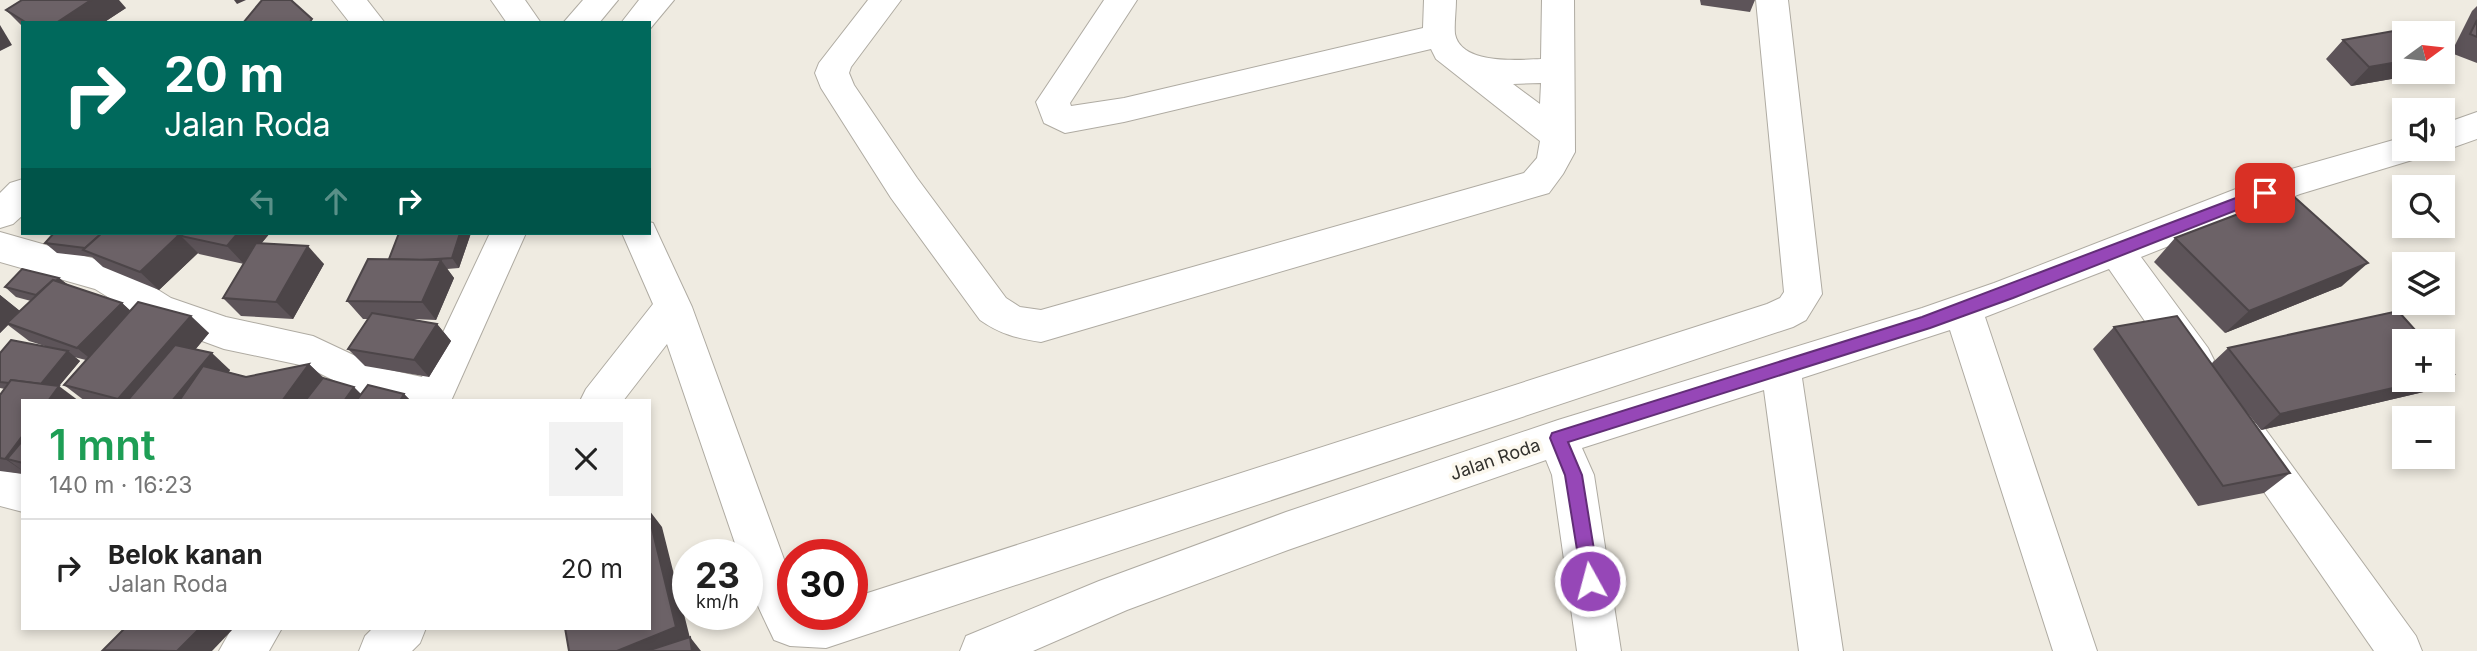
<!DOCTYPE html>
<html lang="id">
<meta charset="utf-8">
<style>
:root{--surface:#fff;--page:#f2f2f2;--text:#222;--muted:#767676;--line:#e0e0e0}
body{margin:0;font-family:Inter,sans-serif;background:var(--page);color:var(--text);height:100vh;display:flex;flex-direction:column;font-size:26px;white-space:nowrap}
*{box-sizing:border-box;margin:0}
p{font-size:23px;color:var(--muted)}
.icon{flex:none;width:38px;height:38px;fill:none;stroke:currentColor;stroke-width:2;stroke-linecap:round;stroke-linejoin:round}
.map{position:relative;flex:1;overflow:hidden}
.panel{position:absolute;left:21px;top:399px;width:630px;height:231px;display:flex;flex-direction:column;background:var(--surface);border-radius:0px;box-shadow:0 4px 10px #0003}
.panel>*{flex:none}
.top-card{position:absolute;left:21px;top:21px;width:630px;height:214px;border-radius:0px;box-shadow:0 4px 10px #0003;background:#00695c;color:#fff;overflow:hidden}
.needle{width:46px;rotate:75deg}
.buttons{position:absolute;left:2392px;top:21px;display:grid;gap:14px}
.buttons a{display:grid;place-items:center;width:63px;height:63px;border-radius:0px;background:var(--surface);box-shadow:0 4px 10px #0003;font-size:35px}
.speed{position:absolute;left:672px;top:539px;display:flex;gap:14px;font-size:35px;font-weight:700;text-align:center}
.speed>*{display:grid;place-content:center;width:91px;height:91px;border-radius:50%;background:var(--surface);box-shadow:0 4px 10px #0003;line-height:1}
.speed small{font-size:18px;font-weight:400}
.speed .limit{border:10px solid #d22;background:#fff;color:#111}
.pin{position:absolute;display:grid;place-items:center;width:60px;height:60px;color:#fff;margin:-30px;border-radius:14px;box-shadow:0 4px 10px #0006}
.me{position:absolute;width:77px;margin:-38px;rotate:353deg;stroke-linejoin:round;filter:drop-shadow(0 0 5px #0008)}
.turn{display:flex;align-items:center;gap:24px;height:147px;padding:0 28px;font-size:32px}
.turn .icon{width:91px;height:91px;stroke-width:2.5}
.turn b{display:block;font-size:49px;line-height:60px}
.lanes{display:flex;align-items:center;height:66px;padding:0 28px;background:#0003;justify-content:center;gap:35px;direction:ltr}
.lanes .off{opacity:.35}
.round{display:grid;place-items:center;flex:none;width:74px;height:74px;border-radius:0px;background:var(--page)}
.summary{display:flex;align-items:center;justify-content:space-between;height:119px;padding:0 28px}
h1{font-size:42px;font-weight:600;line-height:52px;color:#1e9e55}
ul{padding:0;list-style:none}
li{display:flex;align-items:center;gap:21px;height:98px;padding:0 28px;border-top:2px solid var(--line)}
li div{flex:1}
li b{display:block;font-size:26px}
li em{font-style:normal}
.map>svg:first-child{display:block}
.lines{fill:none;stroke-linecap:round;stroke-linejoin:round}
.street-casing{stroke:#afaba2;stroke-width:2}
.street{fill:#fff;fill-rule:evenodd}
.wall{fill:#5d5459}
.shaded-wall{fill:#4c4548}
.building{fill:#6c6267;stroke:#4c4548;stroke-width:2}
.route{fill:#9647b7;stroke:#622e77;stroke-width:2}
.labels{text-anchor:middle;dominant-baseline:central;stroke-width:7;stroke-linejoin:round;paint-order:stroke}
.street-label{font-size:18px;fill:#32312d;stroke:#fcf8ee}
</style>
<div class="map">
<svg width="2477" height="651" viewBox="0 0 2477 651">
<rect width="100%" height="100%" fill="#efebe1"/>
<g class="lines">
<g class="street-casing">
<g id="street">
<path d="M 332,0 L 367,0 L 385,23 L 350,23 Z"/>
<path d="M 491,0 L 525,0 L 541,23 L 507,23 Z"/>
<path d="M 583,0 L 618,0 L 599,23 L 563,23 Z"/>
<path d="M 639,0 L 674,0 L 649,30 L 649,23 L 621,23 Z"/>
<path d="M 868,0 L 901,0 L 851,67 L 849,73 L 854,85 L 917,178 L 1006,298 L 1020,307 L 1041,310 L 1524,173 L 1537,158 L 1540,141 L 1436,59 L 1431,49 L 1124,122 L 1065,133 L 1044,123 L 1036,102 L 1104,0 L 1137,0 L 1070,103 L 1071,106 L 1124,98 L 1423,28 L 1424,0 L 1456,0 C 1456,11 1454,24 1455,34 C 1461,65 1518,60 1541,59 L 1542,0 L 1574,0 L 1575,152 L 1563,174 L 1549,193 L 1041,342 C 1016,338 1000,334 980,320 L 891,198 L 821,88 L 815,73 L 819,63 ZM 1541,83 L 1540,104 L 1513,84 Z"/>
<path d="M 1756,0 L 1788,0 L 1822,294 L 1806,320 L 1793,327 L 826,648 L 790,646 L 774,640 C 760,610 747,589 747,555 L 739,555 L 667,344 L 623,401 L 580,401 L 586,389 L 653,304 L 622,233 L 649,233 L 649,222 L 653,223 L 692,307 L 793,584 L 793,614 L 852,614 L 852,598 L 1767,304 L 1780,298 L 1784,292 Z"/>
<path d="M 2477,112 L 2477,139 L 2443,151 L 2436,149 L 2443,149 L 2443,124 Z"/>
<path d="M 2404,137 L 2404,149 L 2424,149 L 2419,158 L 2300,194 L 2141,257 L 2208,348 L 2214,360 L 2208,372 L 2194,376 L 2180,372 L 2109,269 L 1985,317 L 2097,651 L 2053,651 L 1950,330 L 1802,378 L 1843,651 L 1799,651 L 1764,390 L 1582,448 L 1594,475 L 1621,651 L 1577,651 L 1552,475 L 1546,460 L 1288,550 L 1127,610 L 1033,651 L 960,651 L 966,636 L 1099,581 L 1286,512 L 1558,420 L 1922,308 L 1994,283 L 2277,173 Z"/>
<path d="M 23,179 L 23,215 L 13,224 L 0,228 L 0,193 L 10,183 Z"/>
<path d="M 0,232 L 120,266 L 171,298 L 226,317 L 313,336 L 381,368 L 422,377 L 490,233 L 526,233 L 451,401 L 373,400 L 305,366 L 224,349 L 145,320 L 95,289 L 0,262 Z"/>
<path d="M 2249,420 L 2263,426 L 2416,636 L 2422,651 L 2374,651 L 2235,450 L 2229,438 L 2235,426 Z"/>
<path d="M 0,470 L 23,474 L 23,512 L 0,506 Z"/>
<path d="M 232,628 L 282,628 L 269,651 L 219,651 Z"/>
<path d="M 373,628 L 426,628 L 420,643 L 412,651 L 359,651 L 365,636 Z"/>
</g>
</g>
<use href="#street" class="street"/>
</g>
<g class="wall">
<path d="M 1700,0 L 1755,0 L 1750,12 L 1701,5 Z"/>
<path d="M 2477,6 L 2477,63 L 2451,53 L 2472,11 Z"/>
<path d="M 126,8 L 103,23 L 23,23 L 23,27 L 6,10 Z"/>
<path d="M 2343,40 L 2404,72 L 2427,72 L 2426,73 L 2351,86 L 2326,59 Z"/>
<path d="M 270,233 L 261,244 L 324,264 L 293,319 L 241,316 L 223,298 L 244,264 L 199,254 L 192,248 L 198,253 L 159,290 L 103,267 L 92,257 L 57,253 L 45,243 Z"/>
<path d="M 471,233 L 459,268 L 447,269 L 454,278 L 436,320 L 412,319 L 437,324 L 451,341 L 429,377 L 365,366 L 348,349 L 369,319 L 363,319 L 347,301 L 389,259 Z"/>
<path d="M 2175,238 L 2342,286 L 2225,333 L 2154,262 Z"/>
<path d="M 59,278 L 68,285 L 122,303 L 130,311 L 209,333 L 195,350 L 230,370 L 229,372 L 246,377 L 309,364 L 324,378 L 361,394 L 404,394 L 411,401 L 85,401 L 64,385 L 86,360 L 74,357 L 80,361 L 59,386 L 23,401 L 23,474 L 0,471 L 0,395 L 5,389 L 0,388 L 0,353 L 48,347 L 29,341 L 8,325 L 0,333 L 0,295 L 20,311 L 31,301 L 16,297 L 5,287 Z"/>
<path d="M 2114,327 L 2212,363 L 2228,348 L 2454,374 L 2432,390 L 2261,430 L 2246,411 L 2290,473 L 2264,493 L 2198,506 L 2093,349 Z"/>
</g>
<g class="shaded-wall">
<path d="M 91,0 L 119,0 L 126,8 L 103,23 L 56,23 Z"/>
<path d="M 234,0 L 246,0 L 237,4 Z"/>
<path d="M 0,25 L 12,45 L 0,51 Z"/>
<path d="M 2404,61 L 2404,72 L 2427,72 L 2426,73 L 2351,86 L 2369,67 Z"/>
<path d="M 172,233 L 206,233 L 181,236 L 198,253 L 159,290 L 140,272 Z"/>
<path d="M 238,233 L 270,233 L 244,264 L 227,246 Z"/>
<path d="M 460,233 L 471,233 L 459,268 L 452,258 Z"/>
<path d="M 308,246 L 324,264 L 293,319 L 276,302 Z"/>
<path d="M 441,260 L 454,278 L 436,320 L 422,302 Z"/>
<path d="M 2368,263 L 2342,286 L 2225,333 L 2249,311 Z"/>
<path d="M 59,278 L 71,287 L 41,297 Z"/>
<path d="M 0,295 L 21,312 L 0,333 Z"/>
<path d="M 122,303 L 141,320 L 98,365 L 77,348 Z"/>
<path d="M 191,316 L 209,333 L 152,401 L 120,401 L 118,399 Z"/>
<path d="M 437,324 L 451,341 L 429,377 L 414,360 Z"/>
<path d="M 68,351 L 80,361 L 49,398 L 36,389 Z"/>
<path d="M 212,353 L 230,370 L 205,401 L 172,401 Z"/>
<path d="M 309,364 L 326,381 L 312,401 L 282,401 Z"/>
<path d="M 2454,374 L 2432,390 L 2261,430 L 2280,414 L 2428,380 L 2443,380 L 2443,376 Z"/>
<path d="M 59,386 L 79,401 L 48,401 Z"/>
<path d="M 354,387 L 363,396 L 360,401 L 344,401 Z"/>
<path d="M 404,394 L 411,401 L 400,401 Z"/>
<path d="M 23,435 L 23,463 L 7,459 L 23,471 L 5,459 Z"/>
<path d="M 649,510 L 662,527 L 690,638 L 690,637 L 701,651 L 617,651 L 649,516 Z"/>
<path d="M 200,628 L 234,628 L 212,651 L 177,651 Z"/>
</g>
<g class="building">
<path d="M 22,0 L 91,0 L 56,23 L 27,23 L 6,10 Z"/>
<path d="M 262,0 L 291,0 L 312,19 L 309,23 L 243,23 Z"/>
<path d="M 2477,20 L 2477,37 L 2470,34 Z"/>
<path d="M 2416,27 L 2423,33 L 2404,33 L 2404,61 L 2369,67 L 2343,40 Z"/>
<path d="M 2291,194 L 2368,263 L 2249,311 L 2175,238 Z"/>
<path d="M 54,233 L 102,233 L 85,248 L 45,243 Z"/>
<path d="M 102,233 L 172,233 L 179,235 L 140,272 L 83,250 Z"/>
<path d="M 184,233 L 238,233 L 227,246 L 181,236 Z"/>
<path d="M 399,233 L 460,233 L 452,258 L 420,260 L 389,259 Z"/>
<path d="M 256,243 L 308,246 L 276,302 L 223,298 Z"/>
<path d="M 368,259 L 441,260 L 422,302 L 347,301 Z"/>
<path d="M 22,269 L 59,278 L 56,281 L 53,280 L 36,295 L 5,287 Z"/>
<path d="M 53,280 L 122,303 L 77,348 L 7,323 Z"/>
<path d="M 138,302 L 191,316 L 118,399 L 64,385 Z"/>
<path d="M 2398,311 L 2425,341 L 2404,341 L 2404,380 L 2428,380 L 2280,414 L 2228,348 Z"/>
<path d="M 372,313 L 437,324 L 414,360 L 348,349 Z"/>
<path d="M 2177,316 L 2290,473 L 2223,486 L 2114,327 Z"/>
<path d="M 11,340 L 68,351 L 41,384 L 11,380 L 9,383 L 0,382 L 0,353 Z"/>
<path d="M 175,345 L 212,353 L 172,401 L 127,401 Z"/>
<path d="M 2443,361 L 2454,374 L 2443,376 Z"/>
<path d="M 309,364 L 282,401 L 179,401 L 203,366 L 246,377 Z"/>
<path d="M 323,378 L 354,387 L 344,401 L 305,401 Z"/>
<path d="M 11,380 L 59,386 L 48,401 L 23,401 L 23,435 L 5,459 L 0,458 L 0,395 Z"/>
<path d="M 368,385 L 404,394 L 400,401 L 356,401 Z"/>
<path d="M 23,440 L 23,463 L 7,459 Z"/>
<path d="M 649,516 L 676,627 L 617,651 L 569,651 L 565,628 L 649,628 Z"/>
<path d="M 125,628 L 200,628 L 177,651 L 103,650 Z"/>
<path d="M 690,637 L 692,651 L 647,651 Z"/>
</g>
<path class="route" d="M 2265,187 L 2273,193 L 2270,197 L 2013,298 L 1930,328 L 1568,442 L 1582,475 L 1599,581 L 1596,587 L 1590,589 L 1583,587 L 1565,475 L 1550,438 L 1552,433 L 1922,317 Z"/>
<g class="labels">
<g class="street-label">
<text transform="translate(1495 459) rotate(-19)">Jalan Roda</text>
</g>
</g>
</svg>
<div class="buttons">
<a><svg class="needle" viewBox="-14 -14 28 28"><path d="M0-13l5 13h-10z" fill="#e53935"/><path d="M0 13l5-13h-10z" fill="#767676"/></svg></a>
<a><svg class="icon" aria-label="sound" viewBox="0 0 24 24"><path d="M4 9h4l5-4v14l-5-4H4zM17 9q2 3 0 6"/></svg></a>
<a><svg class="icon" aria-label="search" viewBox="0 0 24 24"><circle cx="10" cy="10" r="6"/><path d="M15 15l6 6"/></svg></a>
<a><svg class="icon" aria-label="layers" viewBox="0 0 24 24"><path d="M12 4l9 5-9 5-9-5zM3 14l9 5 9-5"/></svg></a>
<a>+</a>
<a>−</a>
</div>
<div class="speed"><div>23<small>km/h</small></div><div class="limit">30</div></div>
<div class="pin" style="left:2265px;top:193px;background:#d93025"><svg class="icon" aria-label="arrive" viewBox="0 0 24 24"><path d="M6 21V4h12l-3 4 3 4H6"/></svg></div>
<svg class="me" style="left:1590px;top:581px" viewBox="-20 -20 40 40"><circle r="17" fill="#9647b7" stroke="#fff" stroke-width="3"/><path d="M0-11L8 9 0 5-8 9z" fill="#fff"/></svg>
<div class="top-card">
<div class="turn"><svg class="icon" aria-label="right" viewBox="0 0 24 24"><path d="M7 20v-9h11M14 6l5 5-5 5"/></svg><div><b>20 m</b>Jalan Roda</div></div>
<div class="lanes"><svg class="icon off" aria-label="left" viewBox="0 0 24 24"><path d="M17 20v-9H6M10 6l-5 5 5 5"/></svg><svg class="icon off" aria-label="ahead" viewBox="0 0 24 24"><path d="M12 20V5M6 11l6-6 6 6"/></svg><svg class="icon" aria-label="right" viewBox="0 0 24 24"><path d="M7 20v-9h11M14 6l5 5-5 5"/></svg></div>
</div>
<section class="panel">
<div class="summary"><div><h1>1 mnt</h1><p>140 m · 16:23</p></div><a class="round"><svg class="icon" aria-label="close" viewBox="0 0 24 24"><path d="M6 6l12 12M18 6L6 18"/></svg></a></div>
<ul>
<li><svg class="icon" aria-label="right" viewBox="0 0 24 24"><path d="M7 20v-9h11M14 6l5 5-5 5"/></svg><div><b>Belok kanan</b><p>Jalan Roda</p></div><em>20 m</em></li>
</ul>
</section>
</div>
